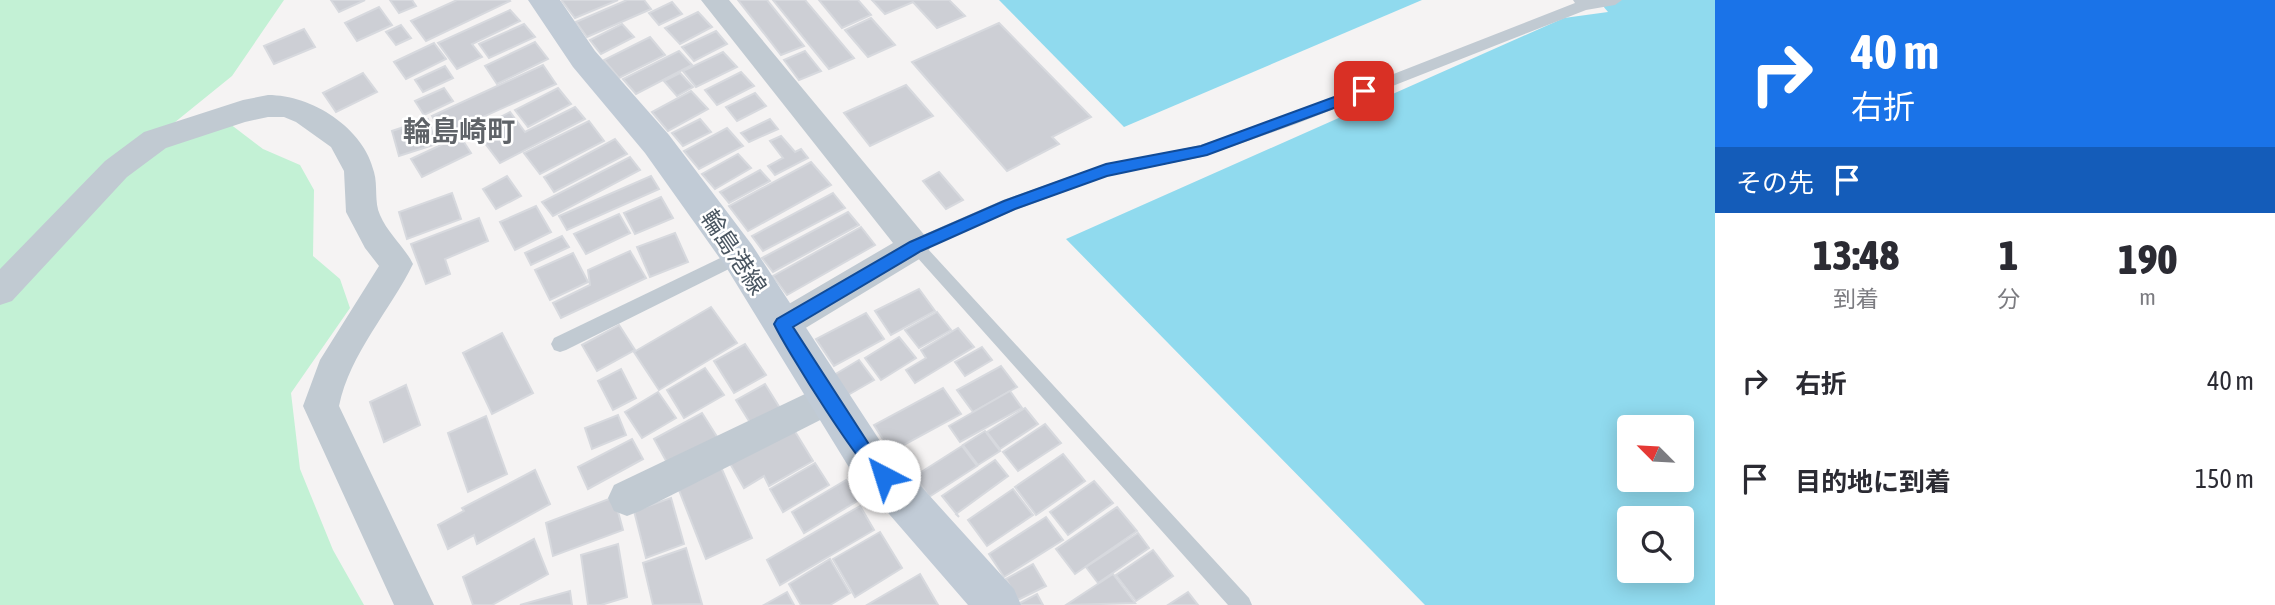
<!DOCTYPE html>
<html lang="ja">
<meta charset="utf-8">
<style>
:root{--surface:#fff;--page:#f2f2f3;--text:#2b2b33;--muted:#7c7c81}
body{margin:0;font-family:"Asap Condensed","Noto Sans JP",sans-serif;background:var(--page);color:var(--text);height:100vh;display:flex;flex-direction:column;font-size:26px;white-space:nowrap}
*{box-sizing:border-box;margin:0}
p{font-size:23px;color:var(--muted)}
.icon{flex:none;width:38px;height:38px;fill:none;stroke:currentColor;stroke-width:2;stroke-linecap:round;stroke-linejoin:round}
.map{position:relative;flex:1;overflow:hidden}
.panel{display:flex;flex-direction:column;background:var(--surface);width:560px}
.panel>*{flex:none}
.guide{background:#1a73e8;color:#fff;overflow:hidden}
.needle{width:46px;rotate:294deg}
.fabs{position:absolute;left:1617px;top:415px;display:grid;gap:14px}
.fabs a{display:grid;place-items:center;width:77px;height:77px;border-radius:7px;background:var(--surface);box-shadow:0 4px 18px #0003;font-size:35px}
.pin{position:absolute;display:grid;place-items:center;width:60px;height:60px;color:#fff;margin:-30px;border-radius:14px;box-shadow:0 4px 10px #0006}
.me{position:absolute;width:77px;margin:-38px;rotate:320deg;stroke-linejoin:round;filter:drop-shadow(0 0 5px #0008)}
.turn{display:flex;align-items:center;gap:24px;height:147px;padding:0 21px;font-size:32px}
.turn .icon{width:91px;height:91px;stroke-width:2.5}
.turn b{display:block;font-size:49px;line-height:60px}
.then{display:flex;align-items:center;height:66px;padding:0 21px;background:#0003;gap:14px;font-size:26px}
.eta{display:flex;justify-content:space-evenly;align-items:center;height:119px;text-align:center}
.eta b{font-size:42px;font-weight:800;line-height:49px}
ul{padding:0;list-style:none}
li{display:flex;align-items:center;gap:21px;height:98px;padding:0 21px}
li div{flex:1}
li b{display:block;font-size:26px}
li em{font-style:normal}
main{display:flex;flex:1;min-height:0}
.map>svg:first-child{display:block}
.green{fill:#c3f1d5}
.water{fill:#90daee;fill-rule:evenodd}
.building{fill:#cdcfd5;stroke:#d7d9de;stroke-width:2}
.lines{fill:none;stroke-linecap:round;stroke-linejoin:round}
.lane{fill:#c1cad2;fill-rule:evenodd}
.street{fill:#c1cad2;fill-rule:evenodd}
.secondary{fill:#c1cbd6;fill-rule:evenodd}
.route{fill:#1a73e8;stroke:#114b97;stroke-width:2}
.labels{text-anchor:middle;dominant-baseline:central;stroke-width:5;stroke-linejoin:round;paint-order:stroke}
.street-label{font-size:24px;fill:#4a5661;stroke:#fff}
.quarter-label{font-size:28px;font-weight:bold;fill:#5f6368;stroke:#fff}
</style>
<main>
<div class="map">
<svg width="1715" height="605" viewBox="0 0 1715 605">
<rect width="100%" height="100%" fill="#f5f3f3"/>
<path class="green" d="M 0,0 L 284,0 L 232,76 L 169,127 L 217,114 L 263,149 L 300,165 L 314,190 L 313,256 L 340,279 L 350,308 L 291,393 L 300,469 L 333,550 L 364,605 L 0,605 Z"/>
<g class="water">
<path d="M 999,0 L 1422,0 L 1124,127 Z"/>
<path d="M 1598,0 L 1715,0 L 1715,605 L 1425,605 L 1066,239 L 1564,18 L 1608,12 ZM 1629,427 L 1682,427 L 1682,480 L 1629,480 ZM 1629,518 L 1682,518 L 1682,570 L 1629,570 Z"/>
</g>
<g class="building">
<path d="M 331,0 L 365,0 L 339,12 Z"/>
<path d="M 390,0 L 412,0 L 416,6 L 399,13 Z"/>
<path d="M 457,0 L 509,0 L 510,1 L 426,41 L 411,21 Z"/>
<path d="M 618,0 L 575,18 L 562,1 L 563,0 Z"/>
<path d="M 627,0 L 644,0 L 651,9 L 587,37 L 576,22 Z"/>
<path d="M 738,0 L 767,0 L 804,46 L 781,55 Z"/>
<path d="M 773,0 L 805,0 L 854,58 L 829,69 Z"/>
<path d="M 819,0 L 858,0 L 871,15 L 842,28 Z"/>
<path d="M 872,0 L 949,0 L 965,16 L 937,28 L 913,2 L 885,14 Z"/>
<path d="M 672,2 L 682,14 L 659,25 L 649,13 Z"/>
<path d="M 379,7 L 392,25 L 357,41 L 345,23 Z"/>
<path d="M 510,10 L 520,21 L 472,44 L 482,57 L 457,69 L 438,43 Z"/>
<path d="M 698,12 L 712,27 L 680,44 L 665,28 Z"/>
<path d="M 871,18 L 895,45 L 868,57 L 845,30 Z"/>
<path d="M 999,23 L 1091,117 L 1052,137 L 1059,144 L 1007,171 L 912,62 Z"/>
<path d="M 524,24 L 535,37 L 489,58 L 479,44 Z"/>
<path d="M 622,24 L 634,37 L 601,54 L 590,40 Z"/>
<path d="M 401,25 L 411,38 L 396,45 L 386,32 Z"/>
<path d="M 304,29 L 315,47 L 274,64 L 264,46 Z"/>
<path d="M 716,31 L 727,44 L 694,61 L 682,47 Z"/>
<path d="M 650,37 L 665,55 L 619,78 L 604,60 Z"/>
<path d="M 535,42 L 548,59 L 497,84 L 485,66 Z"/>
<path d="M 434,43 L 446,59 L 406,79 L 394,62 Z"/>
<path d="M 679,51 L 692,65 L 636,94 L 623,79 Z"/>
<path d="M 805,51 L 821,71 L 799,80 L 784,60 Z"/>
<path d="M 723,52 L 737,67 L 696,87 L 683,71 Z"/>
<path d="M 543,65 L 556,84 L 443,135 L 432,116 Z"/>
<path d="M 445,66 L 453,78 L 423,92 L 415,80 Z"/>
<path d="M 741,72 L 754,86 L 717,105 L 705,90 Z"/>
<path d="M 363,73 L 377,92 L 336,112 L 323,93 Z"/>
<path d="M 680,73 L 693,87 L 677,96 L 664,81 Z"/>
<path d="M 906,85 L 933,116 L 870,146 L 844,113 Z"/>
<path d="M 444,88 L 453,101 L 424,115 L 415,101 Z"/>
<path d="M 558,88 L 571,104 L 528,127 L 515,110 Z"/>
<path d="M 691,91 L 708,109 L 668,131 L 652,112 Z"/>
<path d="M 755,93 L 766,106 L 737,121 L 726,107 Z"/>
<path d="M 575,107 L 585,119 L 500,163 L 475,130 L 510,112 L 525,132 Z"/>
<path d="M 428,119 L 436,144 L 399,156 L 392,131 Z"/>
<path d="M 700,119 L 711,132 L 683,146 L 672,133 Z"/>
<path d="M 770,119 L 778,129 L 749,142 L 741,133 Z"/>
<path d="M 589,121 L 604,141 L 540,174 L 524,153 Z"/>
<path d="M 727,128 L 743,146 L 699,169 L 684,151 Z"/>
<path d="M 460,136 L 471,153 L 422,177 L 411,159 Z"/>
<path d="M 781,136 L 795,152 L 801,149 L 808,158 L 775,175 L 768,166 L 783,158 L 770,141 Z"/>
<path d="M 615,139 L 627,154 L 554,192 L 544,177 Z"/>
<path d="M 738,154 L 751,168 L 715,189 L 702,174 Z"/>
<path d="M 630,157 L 640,170 L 553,216 L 542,202 Z"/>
<path d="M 811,162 L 831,185 L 748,231 L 729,206 Z"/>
<path d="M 760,170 L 770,181 L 729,203 L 720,192 Z"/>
<path d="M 939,172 L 963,200 L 946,209 L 923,181 Z"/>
<path d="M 507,176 L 521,196 L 496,209 L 483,189 Z"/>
<path d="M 651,176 L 659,189 L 567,230 L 559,216 Z"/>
<path d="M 452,193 L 461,219 L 407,239 L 399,212 Z"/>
<path d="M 833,193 L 845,208 L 763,251 L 752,236 Z"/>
<path d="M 661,197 L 673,218 L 635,234 L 624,213 Z"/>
<path d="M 536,206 L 551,232 L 515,250 L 500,222 Z"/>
<path d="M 848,212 L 859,225 L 773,272 L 762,258 Z"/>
<path d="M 619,214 L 630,233 L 586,254 L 574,234 Z"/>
<path d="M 479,218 L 488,241 L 445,259 L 450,274 L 426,284 L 411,244 Z"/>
<path d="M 861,227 L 875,245 L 787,295 L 773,276 Z"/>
<path d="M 675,233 L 688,262 L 650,277 L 637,247 Z"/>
<path d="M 562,236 L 569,247 L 531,265 L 525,253 Z"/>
<path d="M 630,251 L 646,278 L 561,318 L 553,303 L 590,285 L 588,270 Z"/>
<path d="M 573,253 L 588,282 L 550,300 L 535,270 Z"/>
<path d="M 919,289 L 935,311 L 891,335 L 875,311 Z"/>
<path d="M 711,307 L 737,343 L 659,390 L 634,352 Z"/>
<path d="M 937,312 L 951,330 L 919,348 L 905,330 Z"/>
<path d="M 866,313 L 884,339 L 834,366 L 816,339 Z"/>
<path d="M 619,325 L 635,350 L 597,371 L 582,345 Z"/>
<path d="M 958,328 L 974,347 L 915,383 L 906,370 L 926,358 L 921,350 Z"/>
<path d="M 502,333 L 533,393 L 492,414 L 463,353 Z"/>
<path d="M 899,337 L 916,358 L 881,380 L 865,358 Z"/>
<path d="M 745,344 L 766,375 L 734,393 L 714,361 Z"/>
<path d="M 982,347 L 992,360 L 965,376 L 955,362 Z"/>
<path d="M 859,360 L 874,380 L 848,395 L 834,375 Z"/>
<path d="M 1001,366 L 1017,387 L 973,412 L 957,390 Z"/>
<path d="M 705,368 L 724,395 L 684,418 L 667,390 Z"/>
<path d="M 621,369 L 636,398 L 613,410 L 598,381 Z"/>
<path d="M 765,384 L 783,413 L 754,429 L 736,400 Z"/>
<path d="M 406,385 L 420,425 L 384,442 L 370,402 Z"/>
<path d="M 943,388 L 961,414 L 891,452 L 874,425 Z"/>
<path d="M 1010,391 L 1022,408 L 960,442 L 949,426 Z"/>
<path d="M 658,392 L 676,418 L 642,438 L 625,412 Z"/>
<path d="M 1025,408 L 1038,424 L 1000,449 L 987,432 Z"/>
<path d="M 702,413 L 719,440 L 670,468 L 654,439 Z"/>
<path d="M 618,415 L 626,435 L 592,449 L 585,428 Z"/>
<path d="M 486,416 L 507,474 L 468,492 L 448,433 Z"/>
<path d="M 1045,424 L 1061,443 L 1018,471 L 1003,452 Z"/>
<path d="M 791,425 L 813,461 L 769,486 L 764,476 L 744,488 L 728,460 Z"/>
<path d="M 985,431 L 1000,451 L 978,465 L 963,445 Z"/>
<path d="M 632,439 L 643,459 L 588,489 L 578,467 Z"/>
<path d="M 962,446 L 977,466 L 929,497 L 915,476 Z"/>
<path d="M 1063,454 L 1085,481 L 1036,515 L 1015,487 Z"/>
<path d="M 995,460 L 1008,476 L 956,514 L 959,517 L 942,496 Z"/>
<path d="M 815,463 L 829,485 L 783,512 L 770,489 Z"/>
<path d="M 720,465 L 752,538 L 706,559 L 677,485 Z"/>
<path d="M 535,470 L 550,504 L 477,544 L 474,535 L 448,549 L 438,525 L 464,511 L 462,508 Z"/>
<path d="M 846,480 L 859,500 L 804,533 L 792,512 Z"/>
<path d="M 1094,481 L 1113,503 L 1068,535 L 1050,512 Z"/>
<path d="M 1013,489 L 1033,515 L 987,546 L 968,520 Z"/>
<path d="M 614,497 L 623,530 L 553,556 L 546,523 Z"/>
<path d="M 671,498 L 684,544 L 646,558 L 634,511 Z"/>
<path d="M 860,506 L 874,530 L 780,585 L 767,560 Z"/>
<path d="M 1117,507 L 1137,531 L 1075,574 L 1056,549 Z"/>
<path d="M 1046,517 L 1063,540 L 1004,577 L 989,554 Z"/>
<path d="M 880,532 L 902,568 L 855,597 L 833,559 Z"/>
<path d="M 1138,533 L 1149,548 L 1098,583 L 1086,567 Z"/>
<path d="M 534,539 L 548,574 L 492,605 L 473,605 L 463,577 Z"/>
<path d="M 618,544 L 627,597 L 601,605 L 588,605 L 581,555 Z"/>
<path d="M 686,548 L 702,604 L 653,605 L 643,563 Z"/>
<path d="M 1153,550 L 1173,576 L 1136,601 L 1116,575 Z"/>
<path d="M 830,559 L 850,593 L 830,605 L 801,605 L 789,584 Z"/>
<path d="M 1033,564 L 1046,586 L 1018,600 L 1006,579 Z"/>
<path d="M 920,574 L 938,605 L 867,605 Z"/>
<path d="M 1113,574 L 1135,603 L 1066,605 Z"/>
<path d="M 570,591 L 572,605 L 520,605 Z"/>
<path d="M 787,592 L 794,605 L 764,605 Z"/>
<path d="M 1188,592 L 1198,605 L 1168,605 Z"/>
<path d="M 1037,594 L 1043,605 L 1021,605 L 1020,603 Z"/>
</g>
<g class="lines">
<g class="lane">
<path d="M 1573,0 L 1622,0 L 1615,5 L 1586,10 L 1296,124 L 1202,157 L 1107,176 L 1015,210 L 927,248 L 1249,598 L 1252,605 L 1228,605 L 907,246 L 909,241 L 1003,200 L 1100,166 L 1201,145 L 1286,116 L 1575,3 Z"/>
<path d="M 739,249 L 745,251 L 747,256 L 745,261 L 566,350 L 560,352 L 554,350 L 551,344 L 554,338 Z"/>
</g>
<g class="street">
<path d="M 701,0 L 729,0 L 926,237 L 931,246 L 926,255 L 794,335 L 782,340 L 770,335 L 765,325 L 770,315 L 893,243 Z"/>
<path d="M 268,95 C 312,95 364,128 374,172 C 378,186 374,202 380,215 C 388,234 404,246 413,264 C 390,311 350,353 339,406 L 434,605 L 394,605 L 303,406 L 320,360 L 379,266 L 365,248 L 346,212 L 344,171 L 331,147 L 296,122 L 284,117 L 268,117 L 245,122 L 166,148 L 127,177 L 12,301 L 0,305 L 0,269 L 105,161 L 144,132 L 243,100 Z"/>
<path d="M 828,383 L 840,388 L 846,399 L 840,410 L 640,511 L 627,516 L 614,511 L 608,498 L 614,485 Z"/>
</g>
<path class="secondary" d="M 528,0 L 560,0 L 595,51 L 669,135 L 752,245 L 880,441 L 1014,589 L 1021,605 L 968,605 L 850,469 L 726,267 L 645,153 L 573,67 Z"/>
</g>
<path class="route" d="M 1364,86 L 1369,88 L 1369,95 L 1207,155 L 1107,176 L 1015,209 L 921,251 L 793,327 L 872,449 L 893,476 L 890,482 L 884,484 C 865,477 786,349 774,324 L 777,319 L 910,242 L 1004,201 L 1106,164 L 1201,146 Z"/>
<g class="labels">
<g class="street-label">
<text transform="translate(734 252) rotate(56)">輪島港線</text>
</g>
<g class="quarter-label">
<text x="459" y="131">輪島崎町</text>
</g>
</g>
</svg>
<div class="fabs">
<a><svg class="needle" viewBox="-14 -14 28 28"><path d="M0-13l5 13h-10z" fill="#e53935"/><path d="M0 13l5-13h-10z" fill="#7c7c81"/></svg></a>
<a><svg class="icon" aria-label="search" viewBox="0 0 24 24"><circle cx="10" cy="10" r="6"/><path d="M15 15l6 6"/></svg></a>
</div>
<div class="pin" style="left:1364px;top:91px;background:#d93025"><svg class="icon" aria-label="arrive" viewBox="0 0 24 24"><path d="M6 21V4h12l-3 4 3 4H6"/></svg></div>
<svg class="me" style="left:884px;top:476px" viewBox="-20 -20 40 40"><circle r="19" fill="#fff"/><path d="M0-13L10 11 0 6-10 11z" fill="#1a73e8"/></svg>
</div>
<section class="panel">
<div class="guide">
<div class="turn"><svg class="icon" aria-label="right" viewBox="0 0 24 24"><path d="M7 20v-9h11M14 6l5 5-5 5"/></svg><div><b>40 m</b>右折</div></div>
<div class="then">その先<svg class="icon" aria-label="arrive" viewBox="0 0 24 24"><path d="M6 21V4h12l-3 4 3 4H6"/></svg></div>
</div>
<div class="eta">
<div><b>13:48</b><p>到着</p></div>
<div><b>1</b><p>分</p></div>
<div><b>190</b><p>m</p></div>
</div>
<ul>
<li><svg class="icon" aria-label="right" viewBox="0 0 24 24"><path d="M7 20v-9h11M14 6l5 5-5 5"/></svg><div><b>右折</b></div><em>40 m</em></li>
<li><svg class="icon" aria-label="arrive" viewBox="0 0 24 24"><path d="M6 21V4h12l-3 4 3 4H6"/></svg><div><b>目的地に到着</b></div><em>150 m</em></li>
</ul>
</section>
</main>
